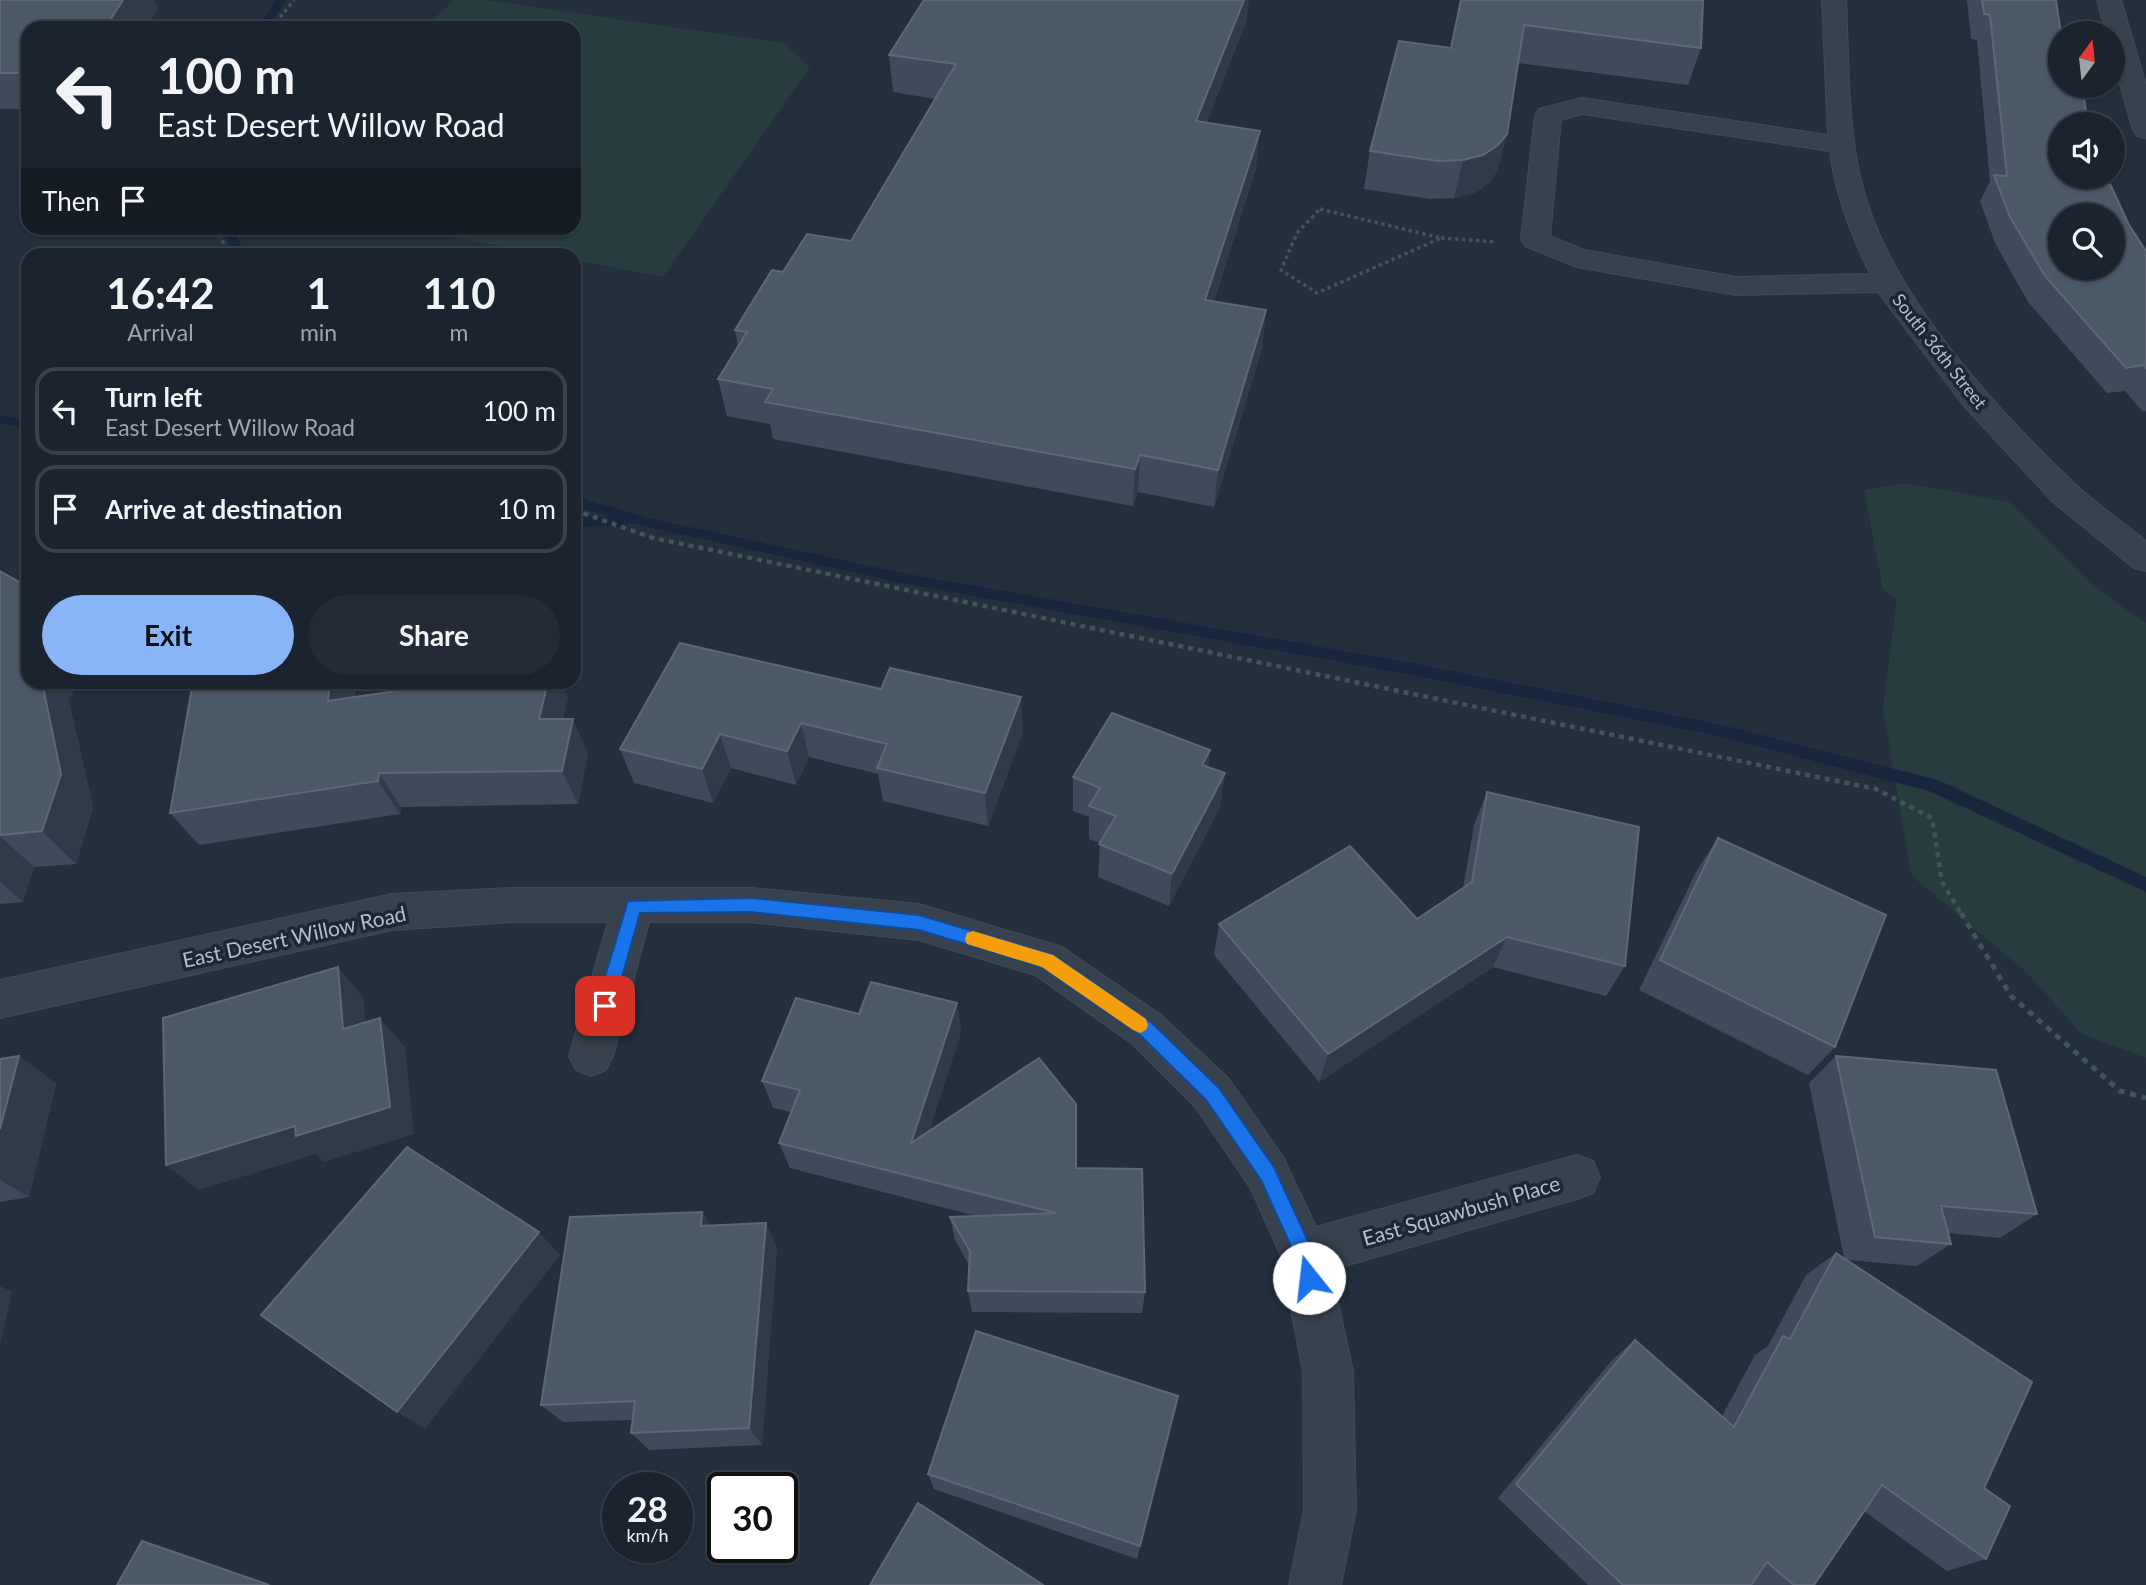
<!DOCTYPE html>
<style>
:root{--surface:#1b232e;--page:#242b36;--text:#f1f3f6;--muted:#a0a4aa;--line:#39404a;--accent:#8ab4f8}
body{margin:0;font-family:Lato,sans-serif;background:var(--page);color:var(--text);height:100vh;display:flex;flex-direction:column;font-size:26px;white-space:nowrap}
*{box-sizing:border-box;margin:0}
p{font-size:23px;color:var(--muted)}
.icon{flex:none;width:38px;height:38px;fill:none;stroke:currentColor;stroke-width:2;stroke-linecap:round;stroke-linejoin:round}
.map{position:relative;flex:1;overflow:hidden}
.side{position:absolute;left:21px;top:248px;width:560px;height:441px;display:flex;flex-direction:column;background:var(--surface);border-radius:21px;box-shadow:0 2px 5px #0004,0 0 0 2px var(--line)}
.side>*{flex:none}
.hud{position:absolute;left:21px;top:21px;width:560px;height:214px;border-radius:21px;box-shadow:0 2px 5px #0004,0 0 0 2px var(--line);background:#1b232e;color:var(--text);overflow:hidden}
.needle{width:46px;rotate:15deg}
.controls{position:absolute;left:2048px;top:21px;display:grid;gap:14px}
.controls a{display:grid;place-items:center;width:77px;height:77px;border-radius:50%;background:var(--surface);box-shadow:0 2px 5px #0004,0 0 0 2px var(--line);font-size:35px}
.speed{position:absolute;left:602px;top:1472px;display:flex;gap:14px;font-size:35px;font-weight:700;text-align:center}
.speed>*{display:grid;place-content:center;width:91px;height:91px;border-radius:50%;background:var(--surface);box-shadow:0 2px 5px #0004,0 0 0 2px var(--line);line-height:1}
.speed small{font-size:18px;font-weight:400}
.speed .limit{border:4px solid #111;border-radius:10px;background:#fff;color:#111}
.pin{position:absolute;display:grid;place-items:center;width:60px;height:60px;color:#fff;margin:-30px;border-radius:14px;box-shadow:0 4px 10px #0006}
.me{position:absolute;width:77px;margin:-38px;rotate:344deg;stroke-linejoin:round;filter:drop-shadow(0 0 5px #0008)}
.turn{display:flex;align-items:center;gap:24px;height:147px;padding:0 21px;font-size:32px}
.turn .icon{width:91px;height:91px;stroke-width:2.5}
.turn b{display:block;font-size:49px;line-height:60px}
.then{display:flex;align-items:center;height:66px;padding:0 21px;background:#0003;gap:14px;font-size:26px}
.eta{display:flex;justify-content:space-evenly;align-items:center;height:119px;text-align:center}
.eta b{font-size:42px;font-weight:700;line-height:49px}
.primary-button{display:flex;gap:14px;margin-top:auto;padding:14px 21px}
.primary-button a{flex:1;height:80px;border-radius:42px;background:var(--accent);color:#111;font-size:28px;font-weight:700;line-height:80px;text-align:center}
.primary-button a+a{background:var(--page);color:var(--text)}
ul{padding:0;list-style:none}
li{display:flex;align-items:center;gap:21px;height:88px;margin:0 14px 10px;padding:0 7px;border:4px solid var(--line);border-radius:21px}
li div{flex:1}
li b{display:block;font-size:26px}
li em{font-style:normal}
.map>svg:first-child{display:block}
.green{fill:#263c3f}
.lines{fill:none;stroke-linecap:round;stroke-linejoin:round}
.stream{fill:#17263c;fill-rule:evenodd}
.minor-casing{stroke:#414a57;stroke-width:2}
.path-far2{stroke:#3f5557;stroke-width:3.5;stroke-dasharray:3.5 3.5;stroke-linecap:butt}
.path-far1{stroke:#3f5557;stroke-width:4.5;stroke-dasharray:5 5;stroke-linecap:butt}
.path{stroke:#3f5557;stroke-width:5;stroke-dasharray:6 6;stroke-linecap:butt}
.minor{fill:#38414e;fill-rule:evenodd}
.wall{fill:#3f4b5c}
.shaded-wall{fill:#2f3b4b}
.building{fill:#4b5868;stroke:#5c6777;stroke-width:2;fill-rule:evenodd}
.route{fill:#1a73e8;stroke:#114b97;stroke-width:2}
.slow{fill:#f59e0b}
.labels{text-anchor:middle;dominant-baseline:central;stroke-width:7;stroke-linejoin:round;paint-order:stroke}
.far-street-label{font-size:18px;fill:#b4bcc9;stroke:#1d2633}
.street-label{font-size:21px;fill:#b4bcc9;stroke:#1d2633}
</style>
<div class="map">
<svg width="2146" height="1585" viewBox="0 0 2146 1585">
<rect width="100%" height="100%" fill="#242f3e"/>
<g class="green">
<path d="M 454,0 L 486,0 L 783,43 L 810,67 L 663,277 L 574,260 L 574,256 L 549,255 L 446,236 L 441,228 L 574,228 L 574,28 L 424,28 Z"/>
<path d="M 1905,483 L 2010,502 L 2096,588 L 2146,623 L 2146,1058 L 2082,1034 L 2027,973 L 1911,875 L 1883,708 L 1897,599 L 1883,590 L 1864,490 Z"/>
</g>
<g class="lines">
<g class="stream">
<path d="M 276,0 L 286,0 L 267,28 L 257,28 Z"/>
<path d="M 223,228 L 233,228 L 246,256 L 234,256 Z"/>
<path d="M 0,415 L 28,421 L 28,429 L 0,423 Z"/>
<path d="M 574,496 L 648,518 L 907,574 L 1407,662 L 1718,724 L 1938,780 L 2146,877 L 2146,892 L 1929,791 L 1718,736 L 1407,674 L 907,584 L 630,523 L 624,527 L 574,526 L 574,516 L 611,517 L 574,506 Z"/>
</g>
<g class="minor-casing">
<g id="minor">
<path d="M 1822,0 L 1846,0 C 1849,59 1847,122 1861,180 C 1886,290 1994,407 2075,484 C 2097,505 2123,522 2146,541 L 2146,571 L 2134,568 L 2053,502 L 1964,406 L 1878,292 L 1736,295 L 1577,267 L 1525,246 L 1521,240 L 1535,115 L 1539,109 L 1582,98 L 1828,135 ZM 1582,114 L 1830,151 C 1835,195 1851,234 1870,274 L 1736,277 L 1584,250 L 1550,236 L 1561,120 Z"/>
<path d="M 2097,0 L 2121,0 L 2146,85 L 2146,138 L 2137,136 L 2133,130 L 2112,56 L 2112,33 L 2106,33 Z"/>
<path d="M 512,888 L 751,888 L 919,904 L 1062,947 L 1161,1015 L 1229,1079 L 1283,1157 L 1316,1227 L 1577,1155 L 1593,1161 L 1600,1177 L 1593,1193 L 1577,1199 L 1331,1270 L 1353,1372 L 1356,1510 L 1341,1585 L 1289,1585 L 1304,1510 L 1303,1372 L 1281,1256 L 1251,1189 L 1197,1109 L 1131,1043 L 1035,975 L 919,940 L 751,922 L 649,922 L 613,1056 L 606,1070 L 591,1076 L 576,1070 L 569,1056 L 608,922 L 512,922 L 392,930 L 0,1018 L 0,980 L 392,894 Z"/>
</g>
</g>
<g class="path-far2">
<path d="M 271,28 L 294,0"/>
<path d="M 1320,209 L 1441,238 L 1317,293 L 1281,270 L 1297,233 Z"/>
<path d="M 216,228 L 230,256"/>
<path d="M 1441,238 L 1495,242"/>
</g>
<path class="path-far1" d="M 574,510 L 653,538 L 1876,789 L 1932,818 L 1942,882 L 1962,915"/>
<path class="path" d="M 1961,913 L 2011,996 L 2120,1091 L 2146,1098"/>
<use href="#minor" class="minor"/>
</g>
<g class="wall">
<path d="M 0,0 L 154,0 L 158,8 L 145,28 L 28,28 L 28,109 L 0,109 Z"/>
<path d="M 1461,0 L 1701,48 L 1688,85 L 1518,63 L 1507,134 L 1497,171 L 1489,183 L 1474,193 L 1454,198 L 1430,199 L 1364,189 L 1370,151 L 1451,48 Z"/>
<path d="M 1967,0 L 2056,0 L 2060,124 L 2101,183 L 2146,251 L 2146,411 L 2142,411 L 2125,391 L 2107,393 L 2028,302 L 1995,243 L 1980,201 L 1990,181 L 1977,40 L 1971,39 Z"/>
<path d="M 1247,19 L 1207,122 L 1256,168 L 1214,301 L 1266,310 L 1262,348 L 1214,507 L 1138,492 L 1133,506 L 773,439 L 770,424 L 727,416 L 718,379 L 738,346 L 735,330 L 783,272 L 851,241 L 935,99 L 893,92 L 889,55 Z"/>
<path d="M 0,571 L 73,695 L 68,697 L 93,807 L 76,864 L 34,867 L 23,902 L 0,904 Z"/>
<path d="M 680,643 L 1023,732 L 988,826 L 883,801 L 878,774 L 809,757 L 796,785 L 731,768 L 713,803 L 634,783 L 620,749 Z"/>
<path d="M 355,688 L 355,697 L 568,697 L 563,719 L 588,753 L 578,804 L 401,807 L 400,814 L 199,845 L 170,813 Z"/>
<path d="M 1210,750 L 1208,767 L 1225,773 L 1220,807 L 1169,906 L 1098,877 L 1100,843 L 1089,839 L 1089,817 L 1073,811 L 1073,777 Z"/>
<path d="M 1487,792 L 1625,966 L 1606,996 L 1493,967 L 1319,1082 L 1214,955 L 1219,924 L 1417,919 L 1463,888 L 1474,825 Z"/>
<path d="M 1718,838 L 1835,1047 L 1808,1075 L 1639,990 L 1697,870 Z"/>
<path d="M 957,1003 L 961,1032 L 929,1131 L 1076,1168 L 1145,1292 L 1142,1313 L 972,1312 L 968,1291 L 969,1265 L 955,1240 L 950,1217 L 976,1216 L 790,1168 L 779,1143 L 791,1112 L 773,1108 L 762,1081 L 859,1014 Z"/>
<path d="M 19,1056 L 56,1084 L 29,1197 L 0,1202 L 0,1059 Z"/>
<path d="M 1836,1056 L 2037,1214 L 2000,1238 L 1948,1233 L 1951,1244 L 1917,1266 L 1847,1260 L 1984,1488 L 1986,1559 L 1947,1571 L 1864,1511 L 1814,1585 L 1588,1585 L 1498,1498 L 1612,1360 L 1635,1340 L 1722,1416 L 1755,1355 L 1768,1346 L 1806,1275 L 1836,1253 L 1844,1258 L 1809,1083 Z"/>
<path d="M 702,1212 L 710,1225 L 777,1247 L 762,1445 L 649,1450 L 631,1433 L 633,1420 L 563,1422 L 541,1405 Z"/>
<path d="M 1178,1396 L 1137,1559 L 934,1489 L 928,1474 Z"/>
</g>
<g class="shaded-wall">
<path d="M 123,0 L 154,0 L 158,8 L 145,28 L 105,28 Z"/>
<path d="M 1244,0 L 1249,0 L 1247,19 L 1193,158 L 1196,121 Z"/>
<path d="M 1260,131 L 1256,168 L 1202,338 L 1205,300 Z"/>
<path d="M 1507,134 L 1497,171 L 1489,183 L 1474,193 L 1454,198 L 1463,160 Z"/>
<path d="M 1266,310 L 1262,348 L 1214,507 L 1218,470 Z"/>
<path d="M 1140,455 L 1138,492 L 1133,506 L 1135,469 Z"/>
<path d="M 42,682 L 71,682 L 73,695 L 68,697 L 93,807 L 76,864 L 42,831 Z"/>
<path d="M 330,682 L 352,682 L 355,688 L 351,735 L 328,701 Z"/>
<path d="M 548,682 L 562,682 L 568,697 L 556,753 L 539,719 Z"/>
<path d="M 1021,697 L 1023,732 L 988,826 L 985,793 Z"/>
<path d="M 573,719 L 588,753 L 578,804 L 562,771 Z"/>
<path d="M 801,723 L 809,757 L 796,785 L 787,751 Z"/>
<path d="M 720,734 L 731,768 L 713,803 L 702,769 Z"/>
<path d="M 1210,750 L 1206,784 L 1202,765 Z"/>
<path d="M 379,773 L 401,807 L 400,814 L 378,781 Z"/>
<path d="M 1225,773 L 1220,807 L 1169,906 L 1172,874 Z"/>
<path d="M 0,836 L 34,867 L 23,902 L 0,882 Z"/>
<path d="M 1507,937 L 1493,967 L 1319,1082 L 1328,1054 Z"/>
<path d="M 338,967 L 363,997 L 369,1057 L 343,1029 Z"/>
<path d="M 957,1003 L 961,1032 L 917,1168 L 911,1143 Z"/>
<path d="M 380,1018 L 405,1047 L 414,1134 L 324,1162 L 316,1154 L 199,1190 L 166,1165 Z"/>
<path d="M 19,1056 L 56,1084 L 29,1197 L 0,1180 L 0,1129 Z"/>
<path d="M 702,1212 L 716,1235 L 701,1226 Z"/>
<path d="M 766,1223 L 777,1247 L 762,1445 L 749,1428 Z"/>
<path d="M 539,1232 L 560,1255 L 425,1429 L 397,1412 Z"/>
<path d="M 0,1286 L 12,1292 L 0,1345 Z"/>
<path d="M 142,1541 L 182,1553 L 273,1585 L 269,1585 Z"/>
</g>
<g class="building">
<path d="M 0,0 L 123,0 L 105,28 L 28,28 L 28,73 L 0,73 Z"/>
<path d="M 924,0 L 1244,0 L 1196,121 L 1260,131 L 1205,300 L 1266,310 L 1218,470 L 1140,455 L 1135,469 L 765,402 L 773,389 L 718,379 L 747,332 L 735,330 L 772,270 L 783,272 L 807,234 L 851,241 L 956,64 L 889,55 Z"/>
<path d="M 1461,0 L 1703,0 L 1701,48 L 1524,25 L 1507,134 L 1498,145 L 1483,155 L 1463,160 L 1438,161 L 1370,151 L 1399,41 L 1451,48 Z"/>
<path d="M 1982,0 L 2056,0 L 2061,33 L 2060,33 L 2060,86 L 2082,86 L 2088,124 L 2060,124 L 2060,177 L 2100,177 L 2101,183 L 2110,184 L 2129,225 L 2146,251 L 2146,368 L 2144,365 L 2126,368 L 2045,276 L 2010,217 L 1994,175 L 2007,176 L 1990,15 L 1984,14 ZM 2060,215 L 2112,215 L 2112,268 L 2060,268 Z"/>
<path d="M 0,571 L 28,587 L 28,682 L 42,682 L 61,774 L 42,831 L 0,835 Z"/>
<path d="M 680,643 L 881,689 L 890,668 L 1021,697 L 985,793 L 877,768 L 887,744 L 801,723 L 787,751 L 720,734 L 702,769 L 620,749 Z"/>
<path d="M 193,682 L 330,682 L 328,701 L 429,686 L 430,682 L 548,682 L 539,719 L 573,719 L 562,771 L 379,773 L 378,781 L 170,813 Z"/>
<path d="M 1112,713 L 1210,750 L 1202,765 L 1225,773 L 1172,874 L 1099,844 L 1116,816 L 1089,806 L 1100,788 L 1073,777 Z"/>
<path d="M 1487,792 L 1639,827 L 1625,966 L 1507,937 L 1328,1054 L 1219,924 L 1350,846 L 1417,919 L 1472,882 Z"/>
<path d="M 1718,838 L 1886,915 L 1835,1047 L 1660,960 Z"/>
<path d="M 338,967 L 343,1029 L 380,1018 L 390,1107 L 296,1136 L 295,1126 L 166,1165 L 163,1018 Z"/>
<path d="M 871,982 L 957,1003 L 911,1143 L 1039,1058 L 1076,1104 L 1076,1168 L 1142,1169 L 1145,1292 L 968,1291 L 970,1251 L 950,1217 L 1056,1213 L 779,1143 L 800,1090 L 762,1081 L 796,998 L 859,1014 Z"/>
<path d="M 19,1056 L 0,1129 L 0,1059 Z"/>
<path d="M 1836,1056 L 1996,1070 L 2037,1214 L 1941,1206 L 1951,1244 L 1875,1237 Z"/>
<path d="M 407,1147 L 539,1232 L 397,1412 L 261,1315 Z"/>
<path d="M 702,1212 L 701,1226 L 766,1223 L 749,1428 L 631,1433 L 635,1401 L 541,1405 L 570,1217 Z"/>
<path d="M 1836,1253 L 2032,1382 L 1984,1488 L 2010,1506 L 1986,1559 L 1882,1485 L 1814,1585 L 1794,1585 L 1767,1562 L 1751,1585 L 1623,1585 L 1516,1484 L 1635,1340 L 1734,1427 L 1783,1336 L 1790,1339 Z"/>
<path d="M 976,1331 L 1178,1396 L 1140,1546 L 928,1474 Z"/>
<path d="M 918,1503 L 1043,1585 L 870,1585 Z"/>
<path d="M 142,1541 L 269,1585 L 117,1585 Z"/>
</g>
<path class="route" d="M 751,898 L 919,915 L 1053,955 L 1152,1023 L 1219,1088 L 1274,1167 L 1314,1254 L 1319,1278 L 1316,1285 L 1309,1288 L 1302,1285 L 1295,1255 L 1261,1180 L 1206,1100 L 1140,1035 L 1042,967 L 919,930 L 751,912 L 640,913 L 614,1006 L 611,1012 L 605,1014 L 599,1012 L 596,1006 L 628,901 Z"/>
<path class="slow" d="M 973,931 L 1053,955 L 1146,1019 L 1148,1025 L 1146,1030 L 1140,1033 L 1133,1030 L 1042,967 L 967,944 L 965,939 L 967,933 Z"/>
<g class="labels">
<g class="far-street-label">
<text transform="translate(1940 351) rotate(52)">South 36th Street</text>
</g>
<g class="street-label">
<text transform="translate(294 936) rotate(-12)">East Desert Willow Road</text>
<text transform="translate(1461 1210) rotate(-16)">East Squawbush Place</text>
</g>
</g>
</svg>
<div class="controls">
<a><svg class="needle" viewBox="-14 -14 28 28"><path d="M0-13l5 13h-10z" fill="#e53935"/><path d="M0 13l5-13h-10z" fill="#a0a4aa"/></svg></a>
<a><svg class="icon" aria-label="sound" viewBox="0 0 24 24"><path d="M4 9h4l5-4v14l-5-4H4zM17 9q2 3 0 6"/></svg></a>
<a><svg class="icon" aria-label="search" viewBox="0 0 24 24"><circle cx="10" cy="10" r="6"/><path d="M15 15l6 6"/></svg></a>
</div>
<div class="speed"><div>28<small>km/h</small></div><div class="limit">30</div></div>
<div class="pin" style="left:605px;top:1006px;background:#d93025"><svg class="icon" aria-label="arrive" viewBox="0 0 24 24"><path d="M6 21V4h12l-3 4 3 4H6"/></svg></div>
<svg class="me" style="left:1309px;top:1278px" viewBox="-20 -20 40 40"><circle r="19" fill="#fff"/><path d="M0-13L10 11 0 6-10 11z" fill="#1a73e8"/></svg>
<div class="hud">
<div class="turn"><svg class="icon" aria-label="left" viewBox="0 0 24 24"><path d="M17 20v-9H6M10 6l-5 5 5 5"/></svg><div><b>100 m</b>East Desert Willow Road</div></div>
<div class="then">Then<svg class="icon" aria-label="arrive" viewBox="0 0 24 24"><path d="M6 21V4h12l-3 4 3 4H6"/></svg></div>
</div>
<section class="side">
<div class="eta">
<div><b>16:42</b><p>Arrival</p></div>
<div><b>1</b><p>min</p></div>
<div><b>110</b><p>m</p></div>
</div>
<ul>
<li><svg class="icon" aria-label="left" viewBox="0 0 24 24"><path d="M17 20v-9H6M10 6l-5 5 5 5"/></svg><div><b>Turn left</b><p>East Desert Willow Road</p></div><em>100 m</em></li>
<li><svg class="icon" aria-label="arrive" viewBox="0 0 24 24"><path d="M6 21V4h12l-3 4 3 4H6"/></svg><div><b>Arrive at destination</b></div><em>10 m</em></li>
</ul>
<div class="primary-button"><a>Exit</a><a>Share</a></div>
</section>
</div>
